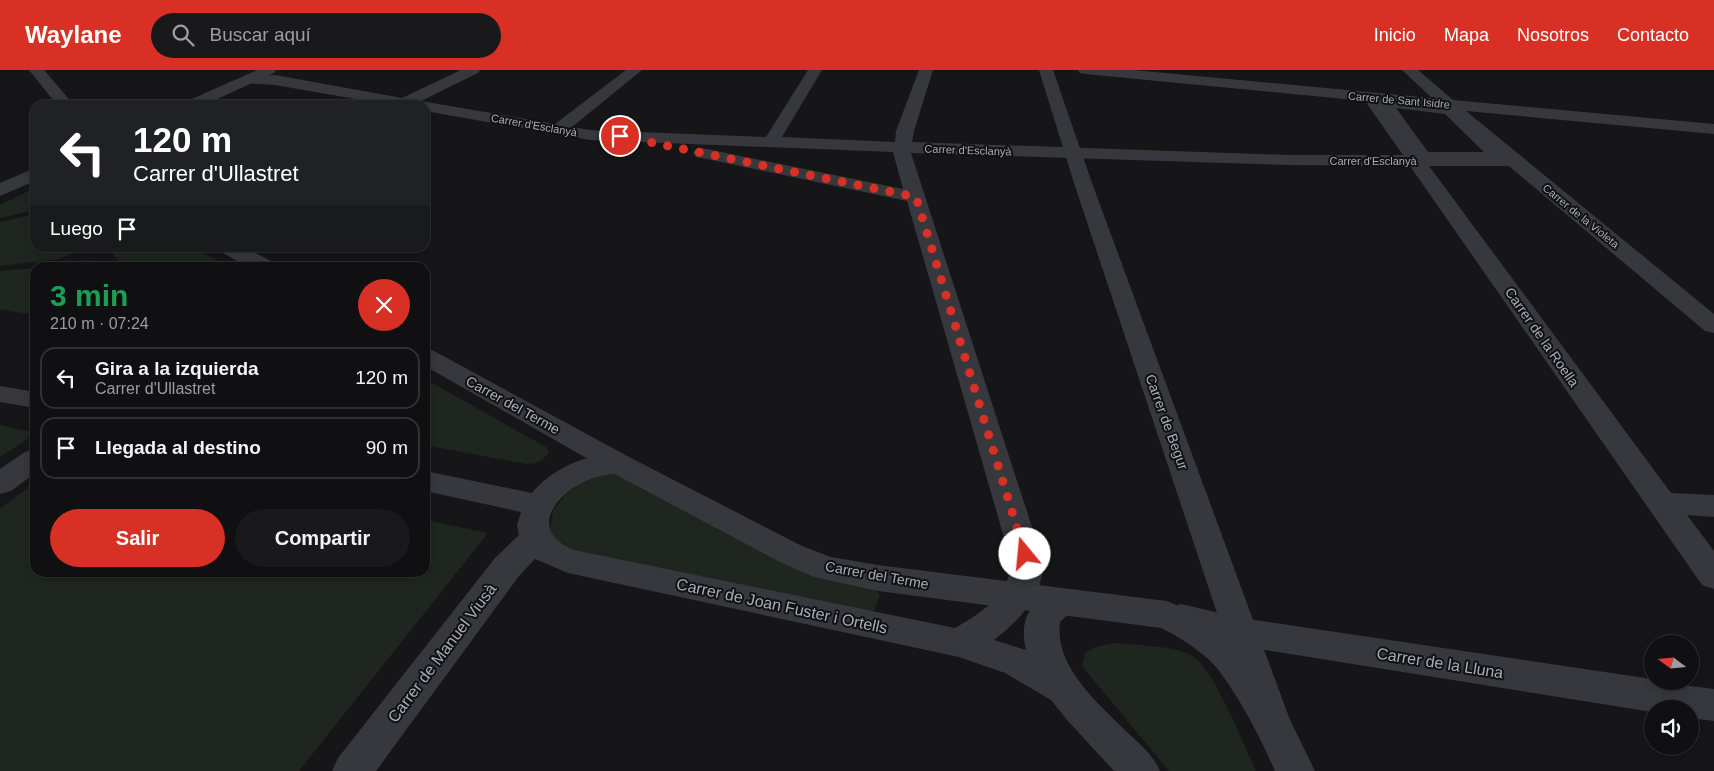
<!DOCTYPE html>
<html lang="es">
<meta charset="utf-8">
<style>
:root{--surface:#101012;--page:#19191b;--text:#f1f3f6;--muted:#9c9d9f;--line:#303032;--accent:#d93025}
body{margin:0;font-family:Helvetica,sans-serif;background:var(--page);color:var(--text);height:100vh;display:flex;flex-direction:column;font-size:19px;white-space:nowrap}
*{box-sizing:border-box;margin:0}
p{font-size:16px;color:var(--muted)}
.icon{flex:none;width:28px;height:28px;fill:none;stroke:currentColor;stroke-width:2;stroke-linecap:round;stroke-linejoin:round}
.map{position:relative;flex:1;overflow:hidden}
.drawer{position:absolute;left:30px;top:192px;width:400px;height:315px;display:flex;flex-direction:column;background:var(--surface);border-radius:15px;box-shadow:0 2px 8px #0003,0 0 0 1px var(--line)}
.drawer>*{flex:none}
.hud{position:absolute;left:30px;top:30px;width:400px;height:152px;border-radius:15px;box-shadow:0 2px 8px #0003,0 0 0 1px var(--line);background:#202124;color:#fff;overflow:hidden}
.needle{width:32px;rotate:286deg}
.buttons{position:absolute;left:1644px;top:565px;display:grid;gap:10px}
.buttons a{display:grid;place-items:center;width:55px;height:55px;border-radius:50%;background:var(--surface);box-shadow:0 2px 8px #0003,0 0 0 1px var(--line);font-size:25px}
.pin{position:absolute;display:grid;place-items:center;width:42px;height:42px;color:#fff;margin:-21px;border:2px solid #fff;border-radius:50%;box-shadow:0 1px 5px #0007}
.me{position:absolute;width:55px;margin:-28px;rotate:343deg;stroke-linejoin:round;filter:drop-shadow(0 0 4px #0008)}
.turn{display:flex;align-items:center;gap:18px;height:105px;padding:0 20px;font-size:22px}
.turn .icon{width:65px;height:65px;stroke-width:2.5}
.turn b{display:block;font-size:35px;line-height:42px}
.then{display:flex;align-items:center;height:48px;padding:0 20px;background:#0003;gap:10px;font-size:19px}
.round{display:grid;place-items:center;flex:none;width:52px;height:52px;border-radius:26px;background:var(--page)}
.summary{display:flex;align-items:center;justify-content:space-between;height:85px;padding:0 20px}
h1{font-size:30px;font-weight:600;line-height:38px;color:#1e9e55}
.cta{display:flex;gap:10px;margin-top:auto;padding:10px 20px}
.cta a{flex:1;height:58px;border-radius:30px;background:var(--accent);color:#fff;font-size:20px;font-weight:600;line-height:58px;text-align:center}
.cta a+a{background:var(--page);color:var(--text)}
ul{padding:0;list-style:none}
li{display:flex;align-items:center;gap:15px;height:62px;margin:0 10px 8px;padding:0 10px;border:2px solid var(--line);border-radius:15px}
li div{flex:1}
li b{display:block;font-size:19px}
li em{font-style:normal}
header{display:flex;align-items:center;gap:30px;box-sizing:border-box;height:70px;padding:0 25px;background:var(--accent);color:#fff}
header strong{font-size:24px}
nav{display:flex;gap:28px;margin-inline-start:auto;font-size:18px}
.search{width:350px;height:45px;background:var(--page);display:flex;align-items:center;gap:12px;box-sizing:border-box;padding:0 18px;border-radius:28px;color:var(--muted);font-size:19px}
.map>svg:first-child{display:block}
.green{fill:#1e261f}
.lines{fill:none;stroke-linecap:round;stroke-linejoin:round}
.pedestrian{fill:#37383d;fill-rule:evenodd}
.minor{fill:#37383d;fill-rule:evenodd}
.tertiary{fill:#37383d;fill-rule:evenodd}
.route{stroke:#d93025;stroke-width:9;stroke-dasharray:0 16.2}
.labels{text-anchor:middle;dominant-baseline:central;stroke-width:4;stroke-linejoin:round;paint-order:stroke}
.far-street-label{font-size:11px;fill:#a8adb8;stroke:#111113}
.street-label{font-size:14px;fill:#a8adb8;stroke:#111113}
.near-street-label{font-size:16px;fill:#a8adb8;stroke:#111113}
</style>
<header>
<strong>Waylane</strong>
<div class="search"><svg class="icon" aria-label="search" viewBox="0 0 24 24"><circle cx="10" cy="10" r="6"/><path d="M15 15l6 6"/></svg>Buscar aquí</div>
<nav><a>Inicio</a><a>Mapa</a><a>Nosotros</a><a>Contacto</a></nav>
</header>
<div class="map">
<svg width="1714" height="701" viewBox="0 0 1714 701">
<rect width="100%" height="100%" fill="#161618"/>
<g class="green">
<path d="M 35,118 L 35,140 L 0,148 L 0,135 Z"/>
<path d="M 35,144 L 35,178 L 86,178 L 59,189 L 0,196 L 0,152 Z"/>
<path d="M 108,178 L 193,178 L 231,197 L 129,197 L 118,190 Z"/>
<path d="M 87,190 L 107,193 L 115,197 L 37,197 Z"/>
<path d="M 35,198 L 35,245 L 0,239 L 0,201 Z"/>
<path d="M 425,309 L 546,377 L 549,381 C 544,391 537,394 526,394 L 425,375 Z"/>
<path d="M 0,355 L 35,363 L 35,364 L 0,387 Z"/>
<path d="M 612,403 L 866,514 L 880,524 L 874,542 L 585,485 L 555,472 L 550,459 L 553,441 L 566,424 L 585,408 Z"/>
<path d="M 35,413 L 35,502 L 425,502 L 425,450 L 488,463 L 299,701 L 0,701 L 0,438 Z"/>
<path d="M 1116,573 C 1135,575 1175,576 1191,585 C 1215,599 1243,674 1256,701 L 1169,701 L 1082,596 L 1085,583 L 1098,576 Z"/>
</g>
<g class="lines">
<path class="pedestrian" d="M 1384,27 L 1436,32 L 1457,38 L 1509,87 L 1506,91 L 1500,92 L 1417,91 L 1376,32 L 1378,29 ZM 1396,38 L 1445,44 L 1484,82 L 1428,82 Z"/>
<g class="minor">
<path d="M 29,0 L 44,0 L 74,35 L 57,35 Z"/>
<path d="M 461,0 L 480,0 L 478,3 L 421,31 L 555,54 L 626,0 L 642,0 L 572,57 L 590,60 L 766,67 L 808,0 L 822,0 L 782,67 L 895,72 L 896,61 L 919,0 L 933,0 L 914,61 L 912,72 L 1289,85 L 1403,85 L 1365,31 L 1085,4 L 1080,3 L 1078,0 L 1133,0 L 1432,28 L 1402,0 L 1418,0 L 1453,30 L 1714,54 L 1714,64 L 1466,41 L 1714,244 L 1714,263 L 1705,261 L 1509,96 L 1429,96 L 1671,423 L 1714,425 L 1714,447 L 1687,445 L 1714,481 L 1714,519 L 1702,515 L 1410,96 L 1289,95 L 911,83 L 1041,485 C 1042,491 1044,498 1042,505 C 1037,532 1015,554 994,570 L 1026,580 C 1021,559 1024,542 1041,528 C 1052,519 1060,517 1073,522 L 1078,531 L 1073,540 L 1060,552 C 1054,597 1099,634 1128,663 C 1141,675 1153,685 1160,701 L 1114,701 L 1068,651 L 1051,630 L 1005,603 L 959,587 L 568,503 L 535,489 L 519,506 L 376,701 L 332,701 L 338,688 L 495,488 L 519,465 L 517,455 L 521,442 L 425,421 L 425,401 L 532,423 C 553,397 596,378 629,387 L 634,394 L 629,401 C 616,405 600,404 588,410 C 555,424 527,461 574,480 L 955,558 C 976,546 1002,530 1009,505 C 1011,499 1009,492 1009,485 L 907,131 L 702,88 L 696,87 L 693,83 L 696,79 L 702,78 L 903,119 L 893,82 L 590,70 L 425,41 L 425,35 L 390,35 L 275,15 L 242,13 L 239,10 L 242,7 L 275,5 L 402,28 ZM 1383,33 L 1444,38 L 1497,85 L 1421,85 Z"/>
<path d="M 35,98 L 35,111 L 0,126 L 0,113 Z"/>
<path d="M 0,316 L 35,322 L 35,338 L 0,332 Z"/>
<path d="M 35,379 L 35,403 L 11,421 L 0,424 L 0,399 L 25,382 Z"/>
<path d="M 1181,534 L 1241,548 L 1652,609 L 1652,611 L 1714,619 L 1714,651 L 1690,648 L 1690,639 L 1652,639 L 1652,642 L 1241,576 L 1169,558 L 1164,548 L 1169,538 Z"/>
</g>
<g class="tertiary">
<path d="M 257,0 L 276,0 L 274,3 L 204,35 L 183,35 L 185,32 Z"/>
<path d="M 1039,0 L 1053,0 L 1092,113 L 1290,650 L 1315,701 L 1275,701 C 1260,667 1242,632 1220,602 C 1208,585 1180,567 1161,558 L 878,521 L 814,507 L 780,492 L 609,401 L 425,296 L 425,278 L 434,281 L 629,387 L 802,476 L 831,487 L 878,495 L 1167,531 L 1206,548 L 1223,561 L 1074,113 Z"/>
<path d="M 221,178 L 246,178 L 275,193 L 278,198 L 250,198 L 223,183 Z"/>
</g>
</g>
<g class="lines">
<path class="route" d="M 620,66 L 916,127 L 1025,484"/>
</g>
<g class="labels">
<g class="far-street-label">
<text transform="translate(1399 30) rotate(5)">Carrer de Sant Isidre</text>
<text transform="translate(534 55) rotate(10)">Carrer d'Esclanyà</text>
<text transform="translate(968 80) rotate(2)">Carrer d'Esclanyà</text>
<text x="1373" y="91">Carrer d'Esclanyà</text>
<text transform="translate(1581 146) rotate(39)">Carrer de la Violeta</text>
</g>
<g class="street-label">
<text transform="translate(1542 267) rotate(55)">Carrer de la Roella</text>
<text transform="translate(513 335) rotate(29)">Carrer del Terme</text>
<text transform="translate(1167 352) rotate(70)">Carrer de Begur</text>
<text transform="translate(877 505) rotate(10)">Carrer del Terme</text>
</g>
<g class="near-street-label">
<text transform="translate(782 536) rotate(12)">Carrer de Joan Fuster i Ortells</text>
<text transform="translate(442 583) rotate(-53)">Carrer de Manuel Viusà</text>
<text transform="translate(1440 593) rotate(9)">Carrer de la Lluna</text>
</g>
</g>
</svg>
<div class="buttons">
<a><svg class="needle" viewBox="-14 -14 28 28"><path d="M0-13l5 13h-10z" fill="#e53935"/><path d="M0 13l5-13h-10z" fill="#9c9d9f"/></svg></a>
<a><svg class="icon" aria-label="sound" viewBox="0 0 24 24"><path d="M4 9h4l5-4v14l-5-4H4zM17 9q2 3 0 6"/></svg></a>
</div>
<div class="pin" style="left:620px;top:66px;background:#d93025"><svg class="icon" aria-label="arrive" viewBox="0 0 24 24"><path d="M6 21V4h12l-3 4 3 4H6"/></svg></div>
<svg class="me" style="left:1025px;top:484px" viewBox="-20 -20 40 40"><circle r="19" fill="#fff"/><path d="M0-13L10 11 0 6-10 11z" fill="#d93025"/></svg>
<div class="hud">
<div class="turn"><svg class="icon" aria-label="left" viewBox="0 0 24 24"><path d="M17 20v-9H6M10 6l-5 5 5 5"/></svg><div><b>120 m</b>Carrer d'Ullastret</div></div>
<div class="then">Luego<svg class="icon" aria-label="arrive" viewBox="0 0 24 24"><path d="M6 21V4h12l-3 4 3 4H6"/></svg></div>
</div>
<section class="drawer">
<div class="summary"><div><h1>3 min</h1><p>210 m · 07:24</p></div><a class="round" style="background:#d93025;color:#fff"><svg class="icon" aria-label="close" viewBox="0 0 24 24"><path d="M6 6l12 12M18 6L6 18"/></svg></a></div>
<ul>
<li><svg class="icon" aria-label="left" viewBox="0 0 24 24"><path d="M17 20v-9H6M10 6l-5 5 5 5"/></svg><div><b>Gira a la izquierda</b><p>Carrer d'Ullastret</p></div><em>120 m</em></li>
<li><svg class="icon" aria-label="arrive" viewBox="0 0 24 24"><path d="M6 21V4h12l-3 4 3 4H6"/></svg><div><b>Llegada al destino</b></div><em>90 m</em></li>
</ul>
<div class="cta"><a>Salir</a><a>Compartir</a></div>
</section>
</div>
